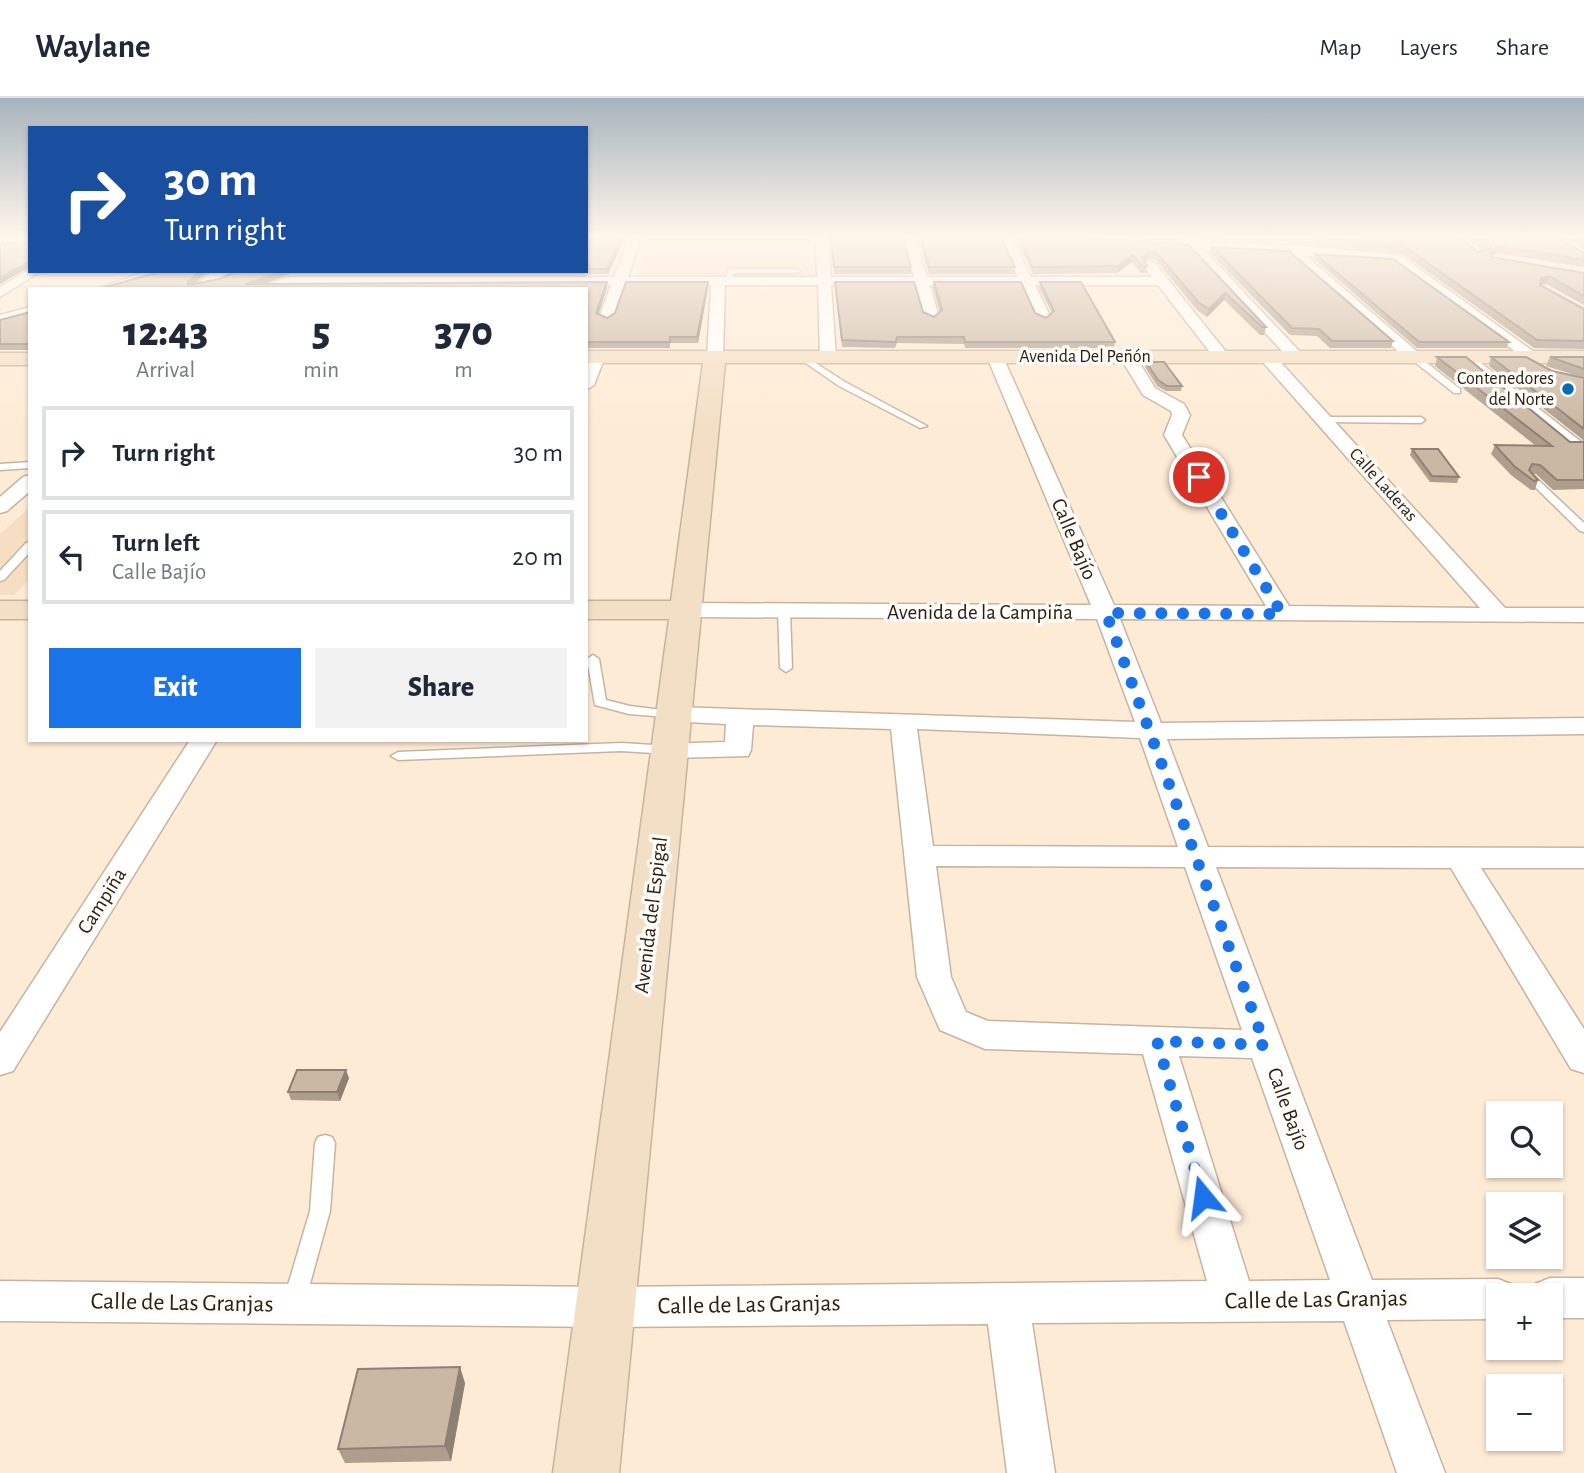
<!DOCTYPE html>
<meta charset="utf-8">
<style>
:root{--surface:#fff;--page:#f2f2f3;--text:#1f2937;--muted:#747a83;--line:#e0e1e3;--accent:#1a73e8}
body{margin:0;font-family:"Alegreya Sans",sans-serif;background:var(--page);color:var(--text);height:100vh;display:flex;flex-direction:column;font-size:26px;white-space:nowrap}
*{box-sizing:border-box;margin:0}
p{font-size:23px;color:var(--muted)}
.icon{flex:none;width:38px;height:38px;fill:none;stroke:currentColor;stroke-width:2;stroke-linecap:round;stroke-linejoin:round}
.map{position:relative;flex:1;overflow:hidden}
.details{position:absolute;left:28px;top:189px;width:560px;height:455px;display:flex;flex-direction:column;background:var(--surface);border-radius:0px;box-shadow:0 2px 5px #0004}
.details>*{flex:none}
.hud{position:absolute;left:28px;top:28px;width:560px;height:147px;border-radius:0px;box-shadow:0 2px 5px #0004;background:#1a4fa0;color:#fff;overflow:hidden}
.tools{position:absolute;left:1486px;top:1003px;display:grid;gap:14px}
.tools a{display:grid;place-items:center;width:77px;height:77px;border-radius:0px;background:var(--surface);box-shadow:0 2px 5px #0004;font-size:35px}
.pin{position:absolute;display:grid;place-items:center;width:60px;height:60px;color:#fff;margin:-30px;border:4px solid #fff;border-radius:50%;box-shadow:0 2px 7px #0007}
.me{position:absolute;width:77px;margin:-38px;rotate:344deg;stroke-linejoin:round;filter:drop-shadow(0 0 5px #0008)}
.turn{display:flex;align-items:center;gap:24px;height:147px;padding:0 21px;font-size:32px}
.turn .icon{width:91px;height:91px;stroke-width:2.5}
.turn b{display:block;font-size:49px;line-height:60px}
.eta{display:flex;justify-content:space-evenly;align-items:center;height:119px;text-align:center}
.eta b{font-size:42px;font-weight:800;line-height:49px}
.primary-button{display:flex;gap:14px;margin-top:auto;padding:14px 21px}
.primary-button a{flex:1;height:80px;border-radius:0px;background:var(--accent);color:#fff;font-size:28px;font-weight:800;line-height:80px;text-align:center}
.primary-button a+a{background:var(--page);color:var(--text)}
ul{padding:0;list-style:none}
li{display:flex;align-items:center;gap:21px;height:94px;margin:0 14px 10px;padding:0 7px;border:4px solid var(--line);border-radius:0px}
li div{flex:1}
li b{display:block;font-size:26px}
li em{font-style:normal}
header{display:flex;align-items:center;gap:42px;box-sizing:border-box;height:98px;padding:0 35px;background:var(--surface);border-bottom:2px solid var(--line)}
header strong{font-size:33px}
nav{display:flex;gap:38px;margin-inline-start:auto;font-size:24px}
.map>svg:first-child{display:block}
.built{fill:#f7dec3}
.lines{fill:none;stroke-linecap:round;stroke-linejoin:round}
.stream{stroke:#e5b379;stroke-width:3.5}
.lane-casing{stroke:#c7b49f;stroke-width:3}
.street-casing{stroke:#c7b49f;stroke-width:3}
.secondary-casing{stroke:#c7b49f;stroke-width:3}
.lane{fill:#fff;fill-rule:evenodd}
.street{fill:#fff;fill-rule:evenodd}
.secondary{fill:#f3dfc5;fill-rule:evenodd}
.wall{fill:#af9e8d}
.shaded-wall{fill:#8e8173}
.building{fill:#cbb8a4;stroke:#8e8173;stroke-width:2}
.route{stroke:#1a73e8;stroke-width:12;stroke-dasharray:0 21.6}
.poi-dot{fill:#066cb8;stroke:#fffbf6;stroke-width:2.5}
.labels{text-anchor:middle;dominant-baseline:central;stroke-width:7;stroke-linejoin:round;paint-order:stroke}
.far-street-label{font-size:18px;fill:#272018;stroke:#fffbf6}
.far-poi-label{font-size:18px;fill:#272018;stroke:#fffbf6;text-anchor:end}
.street-label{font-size:21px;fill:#272018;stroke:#fffbf6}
.near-street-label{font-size:24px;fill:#272018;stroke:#fffbf6}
</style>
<header>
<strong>Waylane</strong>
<nav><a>Map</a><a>Layers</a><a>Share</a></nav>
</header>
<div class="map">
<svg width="1584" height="1375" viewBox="0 0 1584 1375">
<rect width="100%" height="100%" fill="#feebd5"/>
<g class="built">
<path d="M 649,138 L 808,138 L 812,178 L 638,178 Z"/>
<path d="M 30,409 L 30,481 L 14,497 L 0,497 L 0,436 Z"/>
</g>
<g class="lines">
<g class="stream">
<path d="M 1249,143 L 1267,144"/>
<path d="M 1299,146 L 1409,155"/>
</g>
<g class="lane-casing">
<g id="lane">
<path d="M 731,171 L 797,171 L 800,173 L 797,175 L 734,175 L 729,184 L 725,184 L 728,173 Z"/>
<path d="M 803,257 L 845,284 L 927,328 L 920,330 L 839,288 L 800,261 L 800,257 Z"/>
<path d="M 1411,257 L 1417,257 L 1460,291 L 1460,295 L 1454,295 L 1411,261 Z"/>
<path d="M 1320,319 L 1421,319 L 1425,322 L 1421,325 L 1323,324 L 1320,323 Z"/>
<path d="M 30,364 L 30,370 L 0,372 L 0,366 Z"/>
<path d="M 1528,378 L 1534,378 L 1584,425 L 1584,434 L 1580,433 L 1528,382 Z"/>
<path d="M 30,444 L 30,454 L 4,482 L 0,483 L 0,473 L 26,445 Z"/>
<path d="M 784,510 L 790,513 L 792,570 L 786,574 L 780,570 L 778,513 Z"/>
<path d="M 593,557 L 599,561 L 606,602 L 630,608 L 678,614 L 679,617 L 678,620 L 629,616 L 595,607 L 587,561 Z"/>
<path d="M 621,645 L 670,648 L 677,652 L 670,656 L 621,653 L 398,662 L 391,658 L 398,654 Z"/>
<path d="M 325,1037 L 332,1039 L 335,1045 L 330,1113 L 305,1204 L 302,1211 L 294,1214 L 286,1211 L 283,1204 L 310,1113 L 315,1045 L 318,1039 Z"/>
</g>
</g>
<g class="street-casing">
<g id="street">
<path d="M 630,138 L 642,138 L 628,179 L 817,179 L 816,138 L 828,138 L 831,179 L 914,179 L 903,138 L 915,138 L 927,179 L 1018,179 L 999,138 L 1011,138 L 1031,179 L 1152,179 L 1143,167 L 1149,163 L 1154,164 L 1230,259 L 1228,262 L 1216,262 L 1158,187 L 1035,187 L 1051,220 L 1044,224 L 1037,220 L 1022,187 L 930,187 L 939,219 L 932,223 L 925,219 L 916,187 L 831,187 L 836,259 L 828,264 L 820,259 L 818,187 L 725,187 L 723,259 L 715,264 L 707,259 L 711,187 L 625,187 L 613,220 L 606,224 L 599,220 L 611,187 L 290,187 L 250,191 L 290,179 L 614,179 Z"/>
<path d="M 1041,138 L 1182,143 L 1182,138 L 1190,138 L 1196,144 L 1290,147 L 1400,157 L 1541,259 L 1539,262 L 1527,262 L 1392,164 L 1306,158 L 1420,256 L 1420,262 L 1408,262 L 1289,157 L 1204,152 L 1302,256 L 1302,262 L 1290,262 L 1189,151 L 1047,142 Z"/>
<path d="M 1448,138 L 1461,138 L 1487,156 L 1477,159 Z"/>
<path d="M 30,139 L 30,147 L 0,149 L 0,141 Z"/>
<path d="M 30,171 L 30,173 L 41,173 L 0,199 L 0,189 Z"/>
<path d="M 147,173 L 168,173 L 119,191 L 97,191 Z"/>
<path d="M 222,173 L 247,173 C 240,178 201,191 191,191 L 209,176 Z"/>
<path d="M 30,209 L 30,218 L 0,226 L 0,217 Z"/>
<path d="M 597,254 L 605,259 L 594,287 L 586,292 L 586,266 L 591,256 Z"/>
<path d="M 995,254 L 1003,259 L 1114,507 L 1266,508 L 1164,337 L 1172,317 L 1171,313 L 1143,297 L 1120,259 L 1128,254 L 1134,256 L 1155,290 L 1184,306 L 1190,317 L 1182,337 L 1289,508 L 1480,510 L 1261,262 L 1261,256 L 1273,256 L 1505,510 L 1584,510 L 1584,524 L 1120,521 L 1161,625 L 1584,620 L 1584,636 L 1167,641 L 1208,749 L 1584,750 L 1584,770 L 1481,770 L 1584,931 L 1584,975 L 1571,971 L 1451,770 L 1216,769 L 1372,1182 L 1498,1181 L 1513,1187 L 1518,1197 L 1498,1197 L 1498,1221 L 1387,1222 L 1445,1375 L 1397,1375 L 1344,1223 L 1032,1225 L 1055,1375 L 1007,1375 L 988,1226 L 606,1229 L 0,1223 L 0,1183 L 606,1189 L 1207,1183 L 1143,956 L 985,951 L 940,932 L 917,879 L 891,631 L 753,627 L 751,652 L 748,658 L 671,660 L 661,658 L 658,652 L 661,646 L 725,644 L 726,626 L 667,623 L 663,617 L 667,611 L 676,609 L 1135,624 L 1097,521 L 687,519 L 676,512 L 687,505 L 1091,507 L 987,259 ZM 917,631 L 1140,640 L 1178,749 L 933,748 ZM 936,768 L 1185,769 L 1242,932 L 988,923 L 966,914 L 951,879 ZM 1179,958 L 1252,960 L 1330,1182 L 1249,1183 Z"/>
<path d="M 1467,254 L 1580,343 L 1583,347 L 1580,351 L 1568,351 L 1461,262 L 1461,256 Z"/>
<path d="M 30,377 L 30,393 L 7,413 L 0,415 L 0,399 L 23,379 Z"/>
<path d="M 190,642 L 217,642 L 13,973 L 0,977 L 0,934 Z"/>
<path d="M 1550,1180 L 1584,1180 L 1584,1220 L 1550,1220 L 1550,1197 L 1530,1197 L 1535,1186 Z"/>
</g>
</g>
<g class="secondary-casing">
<g id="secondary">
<path d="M 586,253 L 1584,253 L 1584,265 L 725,265 L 619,1375 L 553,1375 L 669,521 L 586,521 L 586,503 L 671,503 L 703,265 L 586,265 Z"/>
<rect x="0" y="255" width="30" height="12"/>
<rect x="0" y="503" width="30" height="18"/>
</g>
</g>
<use href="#lane" class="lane"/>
<use href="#street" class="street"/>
<use href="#secondary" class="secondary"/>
</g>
<g class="wall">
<path d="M 586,137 L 626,137 L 608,176 L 290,176 L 263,186 L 607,190 L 598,216 L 607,220 L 708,190 L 698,245 L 670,245 L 670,250 L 586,250 L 586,191 L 99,191 L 208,173 L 193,186 L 219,181 L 237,173 L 586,173 Z"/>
<path d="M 830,137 L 902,137 L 911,169 L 911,176 L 834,176 L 832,148 Z"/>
<path d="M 918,137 L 1000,137 L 1015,169 L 1014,176 L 929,176 Z"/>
<path d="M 1014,137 L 1047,137 L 1189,147 L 1266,229 L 1264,237 L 1260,237 L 1224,202 L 1207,219 L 1197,212 L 1155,161 L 1148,161 L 1144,163 L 1147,168 L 1146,175 L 1141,175 L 1132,164 L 1117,175 L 1033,176 Z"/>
<path d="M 1083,137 L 1180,137 L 1179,140 Z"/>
<path d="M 1193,137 L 1456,137 L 1478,154 L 1483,153 L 1465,137 L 1552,137 L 1584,162 L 1584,169 L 1496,155 L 1491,159 L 1584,175 L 1584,207 L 1546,186 L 1540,187 L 1584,211 L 1584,251 L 1534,250 L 1400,154 L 1290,144 L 1197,141 Z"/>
<path d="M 1560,137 L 1584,137 L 1584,151 Z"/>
<path d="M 1212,149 L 1393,243 L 1391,250 L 1330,250 L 1317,238 L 1290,237 L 1210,155 Z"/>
<path d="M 1315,156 L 1509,244 L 1507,250 L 1417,250 L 1314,161 Z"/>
<path d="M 835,184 L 923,214 L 934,219 L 940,214 L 933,190 L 934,184 L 1035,215 L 1046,220 L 1052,215 L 1039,190 L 1040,184 L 1115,244 L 1114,250 L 965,250 L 964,246 L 897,245 L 895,250 L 842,249 Z"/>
<path d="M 30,214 L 30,252 L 0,252 L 0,222 Z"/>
<path d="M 1437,259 L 1570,344 L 1584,344 L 1582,341 L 1489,268 L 1491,259 L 1584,280 L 1584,391 L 1553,392 L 1536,376 L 1532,376 L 1538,382 L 1535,392 L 1531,392 L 1511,377 L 1491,356 L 1495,347 L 1536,348 L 1435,268 Z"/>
<path d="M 1550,259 L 1584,259 L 1584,280 L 1546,268 Z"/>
<path d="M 1146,264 L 1182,288 L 1181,293 L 1166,293 L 1157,288 L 1145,269 Z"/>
<path d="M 1412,351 L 1459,379 L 1457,385 L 1430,384 L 1410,357 Z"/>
<path d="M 349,980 L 340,1003 L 291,1002 L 288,994 Z"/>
<path d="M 465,1285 L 451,1363 L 345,1365 L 338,1351 Z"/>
</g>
<g class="shaded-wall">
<path d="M 0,137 L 22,137 L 0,141 Z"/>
<path d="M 623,137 L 626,137 L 608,176 L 607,171 Z"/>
<path d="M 1499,148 L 1496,155 L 1488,161 L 1490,154 Z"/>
<path d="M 1149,154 L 1148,161 L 1140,167 L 1142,159 Z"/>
<path d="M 1133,157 L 1132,164 L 1117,175 L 1118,168 Z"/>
<path d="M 30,163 L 30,169 L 0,186 L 0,180 Z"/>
<path d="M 200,173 L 211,173 L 208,173 L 189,191 L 188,183 Z"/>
<path d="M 282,173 L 289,173 L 290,176 L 250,191 L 246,186 Z"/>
<path d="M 1549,178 L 1546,186 L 1538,187 L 1541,180 Z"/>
<path d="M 607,184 L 607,190 L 597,221 L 596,215 Z"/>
<path d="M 708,184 L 708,190 L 698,245 L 697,239 Z"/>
<path d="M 1225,195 L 1224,202 L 1207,219 L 1209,211 Z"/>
<path d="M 346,972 L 349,980 L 340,1003 L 337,994 Z"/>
<path d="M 460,1269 L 465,1285 L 451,1363 L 445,1348 Z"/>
</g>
<g class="building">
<path d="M 586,137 L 623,137 L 607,171 L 586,171 Z"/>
<path d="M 831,137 L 902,137 L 911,169 L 834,169 Z"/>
<path d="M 920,137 L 1000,137 L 1015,169 L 929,169 Z"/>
<path d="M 1018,137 L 1047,137 L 1189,147 L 1266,229 L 1262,229 L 1225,195 L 1209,211 L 1198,204 L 1156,154 L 1149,154 L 1142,159 L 1147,168 L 1142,168 L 1133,157 L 1118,168 L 1033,169 Z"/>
<path d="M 1292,137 L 1456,137 L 1478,154 L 1492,150 L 1475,137 L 1552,137 L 1584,155 L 1584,162 L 1499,148 L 1490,154 L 1491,159 L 1584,175 L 1584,198 L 1549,178 L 1541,180 L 1540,187 L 1584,211 L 1584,243 L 1537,242 L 1402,147 Z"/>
<path d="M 1575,137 L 1584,137 L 1584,143 Z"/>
<path d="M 30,144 L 30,163 L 0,180 L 0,146 Z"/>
<path d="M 1212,149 L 1289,153 L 1393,243 L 1332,243 L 1319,231 L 1292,230 Z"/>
<path d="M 1315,156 L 1393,161 L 1509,244 L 1419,244 Z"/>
<path d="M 162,173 L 200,173 L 188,183 L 188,187 L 219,181 L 237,173 L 282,173 L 246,186 L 607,184 L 596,215 L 607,220 L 615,215 L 626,184 L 708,184 L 697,239 L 670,239 L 670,244 L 586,244 L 586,191 L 99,191 Z"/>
<path d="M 835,184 L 914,184 L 923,214 L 934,219 L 942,212 L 934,184 L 1021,184 L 1035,215 L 1046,220 L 1054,213 L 1040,184 L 1081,184 L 1115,244 L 965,244 L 964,239 L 897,239 L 896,244 L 842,242 Z"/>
<path d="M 30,214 L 30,246 L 0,246 L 0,222 Z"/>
<path d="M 1437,259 L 1466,259 L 1570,344 L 1584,344 L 1584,382 L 1557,382 L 1540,367 L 1532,366 L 1529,372 L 1538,382 L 1534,383 L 1514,368 L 1495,347 L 1552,348 Z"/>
<path d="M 1491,259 L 1526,259 L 1552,273 L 1584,280 L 1584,331 Z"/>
<path d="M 1550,259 L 1584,259 L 1584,271 Z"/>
<path d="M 1146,264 L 1164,264 L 1182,288 L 1167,288 L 1158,282 Z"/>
<path d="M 1412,351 L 1438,351 L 1459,379 L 1432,378 Z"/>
<path d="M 297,972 L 346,972 L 337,994 L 288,994 Z"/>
<path d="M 460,1269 L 445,1348 L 338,1351 L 358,1271 Z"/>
</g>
<linearGradient id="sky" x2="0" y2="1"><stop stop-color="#a7b4bc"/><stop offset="0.42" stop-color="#fff6ec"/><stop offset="1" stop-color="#fff6ec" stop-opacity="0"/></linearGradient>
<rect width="1584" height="330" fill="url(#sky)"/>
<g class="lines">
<path class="route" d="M 1199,379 L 1282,516 L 1106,515 L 1265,947 L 1157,943 L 1203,1099"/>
</g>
<circle class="poi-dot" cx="1568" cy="291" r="7"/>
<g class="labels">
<g class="far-street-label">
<text x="1085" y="259">Avenida Del Peñón</text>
<text transform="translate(1383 387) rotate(48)">Calle Laderas</text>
</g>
<g class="far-poi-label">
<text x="1554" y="281">Contenedores<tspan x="1554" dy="21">del Norte</tspan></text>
</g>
<g class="street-label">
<text transform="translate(1074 441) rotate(67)">Calle Bajío</text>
<text x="980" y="514">Avenida de la Campiña</text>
<text transform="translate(102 803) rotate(-58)">Campiña</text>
<text transform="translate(651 817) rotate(-83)">Avenida del Espigal</text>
<text transform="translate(1288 1011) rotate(70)">Calle Bajío</text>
</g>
<g class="near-street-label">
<text transform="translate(1316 1202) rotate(-1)">Calle de Las Granjas</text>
<text transform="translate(182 1205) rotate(1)">Calle de Las Granjas</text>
<text transform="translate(749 1207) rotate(-1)">Calle de Las Granjas</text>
</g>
</g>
</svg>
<div class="tools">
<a><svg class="icon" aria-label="search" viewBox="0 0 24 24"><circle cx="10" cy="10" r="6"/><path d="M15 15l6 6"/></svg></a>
<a><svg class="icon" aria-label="layers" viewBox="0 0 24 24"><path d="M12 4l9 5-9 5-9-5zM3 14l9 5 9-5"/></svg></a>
<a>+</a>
<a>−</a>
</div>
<div class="pin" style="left:1199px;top:379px;background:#d93025"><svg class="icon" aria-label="arrive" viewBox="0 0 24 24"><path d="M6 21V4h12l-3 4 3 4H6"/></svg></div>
<svg class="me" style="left:1203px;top:1099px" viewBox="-20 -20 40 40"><path d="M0-17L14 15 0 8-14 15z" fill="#1a73e8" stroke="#fff" stroke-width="4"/></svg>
<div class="hud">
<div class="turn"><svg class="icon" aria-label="right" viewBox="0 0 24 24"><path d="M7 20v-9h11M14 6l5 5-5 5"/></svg><div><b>30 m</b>Turn right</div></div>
</div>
<section class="details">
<div class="eta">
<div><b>12:43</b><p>Arrival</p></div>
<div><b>5</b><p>min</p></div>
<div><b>370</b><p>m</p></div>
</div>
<ul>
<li><svg class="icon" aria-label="right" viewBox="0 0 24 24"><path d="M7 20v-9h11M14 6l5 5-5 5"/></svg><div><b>Turn right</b></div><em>30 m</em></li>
<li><svg class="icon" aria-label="left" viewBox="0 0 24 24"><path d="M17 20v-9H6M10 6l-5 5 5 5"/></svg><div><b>Turn left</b><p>Calle Bajío</p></div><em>20 m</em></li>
</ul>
<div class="primary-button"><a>Exit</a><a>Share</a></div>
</section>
</div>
